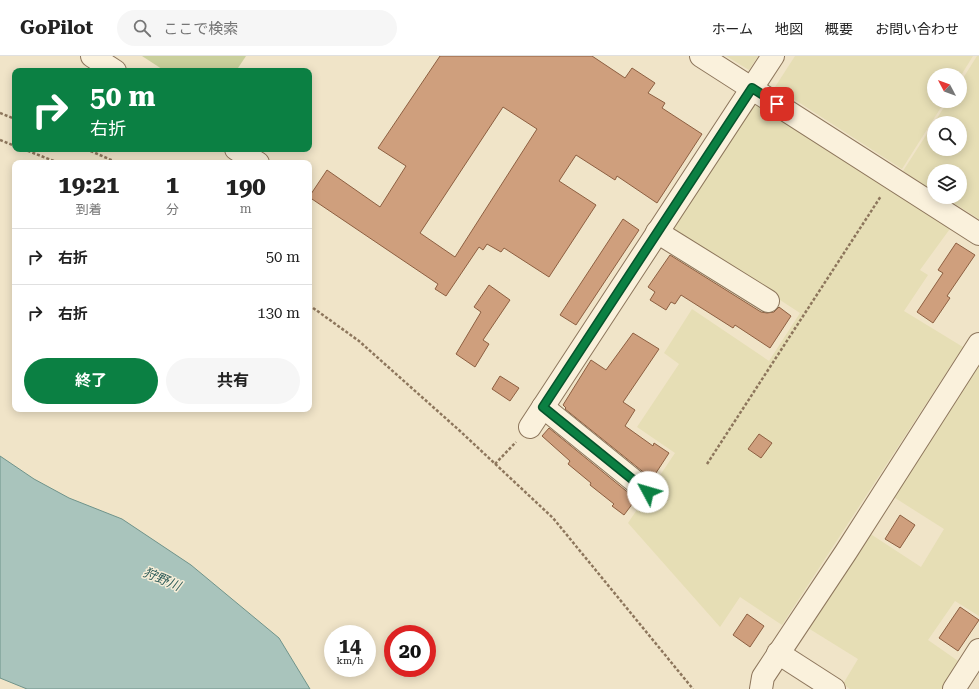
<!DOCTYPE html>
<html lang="ja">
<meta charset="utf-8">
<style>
:root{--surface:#fff;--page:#f6f6f6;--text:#222;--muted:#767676;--line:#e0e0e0;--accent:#0b8043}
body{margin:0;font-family:"Roboto Serif","Noto Sans JP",serif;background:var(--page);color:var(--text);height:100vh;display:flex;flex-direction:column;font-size:15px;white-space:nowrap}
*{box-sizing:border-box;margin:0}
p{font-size:13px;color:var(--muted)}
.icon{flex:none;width:22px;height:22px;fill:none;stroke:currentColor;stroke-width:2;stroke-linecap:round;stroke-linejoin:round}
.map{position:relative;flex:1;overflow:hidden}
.sheet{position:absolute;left:12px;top:104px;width:300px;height:252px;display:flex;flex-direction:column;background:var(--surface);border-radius:8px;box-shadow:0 2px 10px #0003}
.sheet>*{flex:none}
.hud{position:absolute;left:12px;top:12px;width:300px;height:84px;border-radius:8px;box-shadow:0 2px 10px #0003;background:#0b8043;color:#fff;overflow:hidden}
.needle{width:26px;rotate:311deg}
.tools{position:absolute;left:927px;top:12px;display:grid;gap:8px}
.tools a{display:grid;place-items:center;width:40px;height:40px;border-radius:50%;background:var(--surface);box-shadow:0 2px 10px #0003;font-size:20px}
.speed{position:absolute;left:324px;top:569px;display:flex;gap:8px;font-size:20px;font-weight:700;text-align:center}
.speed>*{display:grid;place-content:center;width:52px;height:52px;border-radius:50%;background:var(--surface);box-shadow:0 2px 10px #0003;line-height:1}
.speed small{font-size:10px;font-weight:400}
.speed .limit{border:6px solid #d22;background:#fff;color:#111}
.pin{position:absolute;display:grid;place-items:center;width:34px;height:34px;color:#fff;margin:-17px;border-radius:8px;box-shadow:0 2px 6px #0006}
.me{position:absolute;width:44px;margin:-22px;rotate:309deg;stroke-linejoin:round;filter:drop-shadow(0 0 3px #0008)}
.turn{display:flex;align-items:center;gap:14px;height:84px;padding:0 12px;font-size:18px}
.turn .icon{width:52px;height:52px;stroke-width:2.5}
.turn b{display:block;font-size:28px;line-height:34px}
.eta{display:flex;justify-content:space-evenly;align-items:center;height:68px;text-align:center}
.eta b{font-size:24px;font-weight:700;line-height:28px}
.primary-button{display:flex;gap:8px;margin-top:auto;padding:8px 12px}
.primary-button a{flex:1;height:46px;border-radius:24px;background:var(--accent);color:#fff;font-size:16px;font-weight:700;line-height:46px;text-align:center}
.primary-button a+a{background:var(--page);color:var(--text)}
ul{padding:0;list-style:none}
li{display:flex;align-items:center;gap:12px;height:56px;padding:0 12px;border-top:1px solid var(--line)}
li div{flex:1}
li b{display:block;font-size:15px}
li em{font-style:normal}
header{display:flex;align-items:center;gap:24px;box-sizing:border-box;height:56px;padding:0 20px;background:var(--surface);border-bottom:1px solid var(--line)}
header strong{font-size:19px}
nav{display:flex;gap:22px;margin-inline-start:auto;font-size:14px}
.search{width:280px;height:36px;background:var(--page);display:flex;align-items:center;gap:10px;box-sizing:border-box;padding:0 14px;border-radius:22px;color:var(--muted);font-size:15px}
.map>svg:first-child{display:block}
.farmland{fill:#e6deb5;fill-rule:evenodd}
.green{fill:#c9cf9b}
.water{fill:#a9c4bc;stroke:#6f938a}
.building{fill:#cf9f7d;stroke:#8d5f41;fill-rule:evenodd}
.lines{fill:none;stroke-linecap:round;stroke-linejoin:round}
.minor-casing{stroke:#8d765c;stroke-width:24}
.path{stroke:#8d765c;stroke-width:2.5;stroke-dasharray:3 2;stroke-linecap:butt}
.minor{stroke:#faf1dc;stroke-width:22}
.route-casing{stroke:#07532c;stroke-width:10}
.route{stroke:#0b8043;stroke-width:7}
.labels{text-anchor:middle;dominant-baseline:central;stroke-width:3;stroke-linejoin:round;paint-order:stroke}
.water-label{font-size:13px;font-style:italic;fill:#2f5d5a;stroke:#f7eed8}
</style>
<header>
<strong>GoPilot</strong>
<div class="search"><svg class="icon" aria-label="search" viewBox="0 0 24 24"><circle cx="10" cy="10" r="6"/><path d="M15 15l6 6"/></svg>ここで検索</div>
<nav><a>ホーム</a><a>地図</a><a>概要</a><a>お問い合わせ</a></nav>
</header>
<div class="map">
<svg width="979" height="633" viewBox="0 0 979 633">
<rect width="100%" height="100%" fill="#f0e4c8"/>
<g class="farmland">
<path d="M 726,0 L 758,0 L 749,14 Z"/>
<path d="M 795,0 L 973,0 L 960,21 L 960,19 L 934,19 L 934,45 L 945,45 L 902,113 L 775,31 Z"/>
<path d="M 977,0 L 979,0 L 979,163 L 944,141 L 960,141 L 960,115 L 934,115 L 934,135 L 903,115 L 948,45 L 960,45 L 960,27 ZM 934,67 L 960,67 L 960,93 L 934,93 Z"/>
<path d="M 755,43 L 952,170 L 920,214 L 928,219 L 904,255 L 963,291 L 782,569 L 740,541 L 720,571 L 628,467 L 675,397 L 637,371 L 679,308 L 664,297 L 692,253 L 769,305 L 800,257 L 671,173 Z"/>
<path d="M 979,304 L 979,560 L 955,545 L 928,584 L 961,607 L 948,633 L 850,633 L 843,628 L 858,603 L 808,572 L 869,477 L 921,511 L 944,473 L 892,440 Z"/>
</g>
<path class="green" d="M 142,0 L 246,0 L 236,15 L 165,15 Z"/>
<path class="water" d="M 0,400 L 34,423 L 69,442 L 122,463 L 191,509 L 279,582 L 310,633 L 27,633 L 0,622 Z"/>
<g class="building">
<path d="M 440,0 L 592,0 L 625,22 L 632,12 L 655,27 L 648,37 L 665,47 L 662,52 L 702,78 L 657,147 L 617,120 L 615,124 L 576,99 L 559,125 L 596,149 L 549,221 L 504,192 L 501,196 L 487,188 L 483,194 L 479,191 L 446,240 L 435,233 L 438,228 L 309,141 L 327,114 L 380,151 L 406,110 L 378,92 ZM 503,51 L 537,73 L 455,201 L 420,177 Z"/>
<path d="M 623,163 L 639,174 L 576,269 L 560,259 Z"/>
<path d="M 956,187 L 975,199 L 947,240 L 950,242 L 933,267 L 917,256 L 943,217 L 938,214 Z"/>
<path d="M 670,199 L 761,256 L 767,257 L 774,256 L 779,251 L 791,260 L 770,292 L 735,269 L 733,272 L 681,239 L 675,248 L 671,246 L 666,254 L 650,244 L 655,236 L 648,231 Z"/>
<path d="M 489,229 L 510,244 L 483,284 L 489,288 L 475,311 L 456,298 L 481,256 L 474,251 Z"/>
<path d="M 633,277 L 659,293 L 623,346 L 635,354 L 625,370 L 653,390 L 654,387 L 669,397 L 652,423 L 565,353 L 566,352 L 563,349 L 591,304 L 606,314 Z"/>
<path d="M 500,320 L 519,332 L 510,345 L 492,333 Z"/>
<path d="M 549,372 L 636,443 L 624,459 L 612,450 L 614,448 L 590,429 L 591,427 L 568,408 L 570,405 L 542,380 Z"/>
<path d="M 759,378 L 772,387 L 761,402 L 748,393 Z"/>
<path d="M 900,459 L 915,469 L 900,492 L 885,483 Z"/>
<path d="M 960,551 L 979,564 L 958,595 L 939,582 Z"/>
<path d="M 747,558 L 764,570 L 750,591 L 733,579 Z"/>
</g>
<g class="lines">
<g class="minor-casing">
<g id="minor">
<path d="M 92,0 L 115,15"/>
<path d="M 701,0 L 979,178"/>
<path d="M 236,93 L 258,107"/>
<path d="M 657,176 L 768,245"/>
<path d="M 543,351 L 648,436"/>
<path d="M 530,371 L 773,0"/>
<path d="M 778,597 L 834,633"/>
<path d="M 761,633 L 763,621 L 846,496 L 979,288"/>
<path d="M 954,633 L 979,594"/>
</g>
</g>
<g class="path">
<path d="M 0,57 L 15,63"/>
<path d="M 0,84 L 15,90"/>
<path d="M 23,93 L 59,107"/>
<path d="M 86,93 L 118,107"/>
<path d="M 309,249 L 359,285 L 460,375 L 553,462 L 693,633"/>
<path d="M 495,408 L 516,386"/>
<path d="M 707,408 L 881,140"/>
</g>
<use href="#minor" class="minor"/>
</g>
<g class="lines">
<g class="route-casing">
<path id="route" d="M 648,436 L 543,351 L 752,32 L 777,48"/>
</g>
<use href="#route" class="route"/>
</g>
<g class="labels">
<g class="water-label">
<text transform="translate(162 523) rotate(23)">狩野川</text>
</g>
</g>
</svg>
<div class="tools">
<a><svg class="needle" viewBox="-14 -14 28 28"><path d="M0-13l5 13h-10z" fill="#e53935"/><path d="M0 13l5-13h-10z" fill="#767676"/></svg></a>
<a><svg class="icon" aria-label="search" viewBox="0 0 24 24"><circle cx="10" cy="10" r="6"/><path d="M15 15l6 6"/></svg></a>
<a><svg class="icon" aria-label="layers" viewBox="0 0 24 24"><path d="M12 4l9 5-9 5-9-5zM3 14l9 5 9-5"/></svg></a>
</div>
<div class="speed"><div>14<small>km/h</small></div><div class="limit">20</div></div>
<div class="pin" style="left:777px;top:48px;background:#d93025"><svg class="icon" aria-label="arrive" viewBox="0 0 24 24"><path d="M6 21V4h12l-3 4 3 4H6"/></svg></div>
<svg class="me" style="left:648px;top:436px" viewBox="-20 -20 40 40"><circle r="19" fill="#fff"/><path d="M0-13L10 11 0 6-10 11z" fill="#0b8043"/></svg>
<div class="hud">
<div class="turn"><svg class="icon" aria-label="right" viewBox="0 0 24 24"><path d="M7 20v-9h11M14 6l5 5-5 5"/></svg><div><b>50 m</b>右折</div></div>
</div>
<section class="sheet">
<div class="eta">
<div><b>19:21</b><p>到着</p></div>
<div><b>1</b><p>分</p></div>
<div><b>190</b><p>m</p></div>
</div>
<ul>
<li><svg class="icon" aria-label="right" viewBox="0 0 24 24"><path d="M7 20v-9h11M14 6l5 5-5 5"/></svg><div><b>右折</b></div><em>50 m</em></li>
<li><svg class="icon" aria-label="right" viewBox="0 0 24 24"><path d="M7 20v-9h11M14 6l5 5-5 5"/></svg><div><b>右折</b></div><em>130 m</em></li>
</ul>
<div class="primary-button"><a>終了</a><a>共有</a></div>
</section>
</div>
